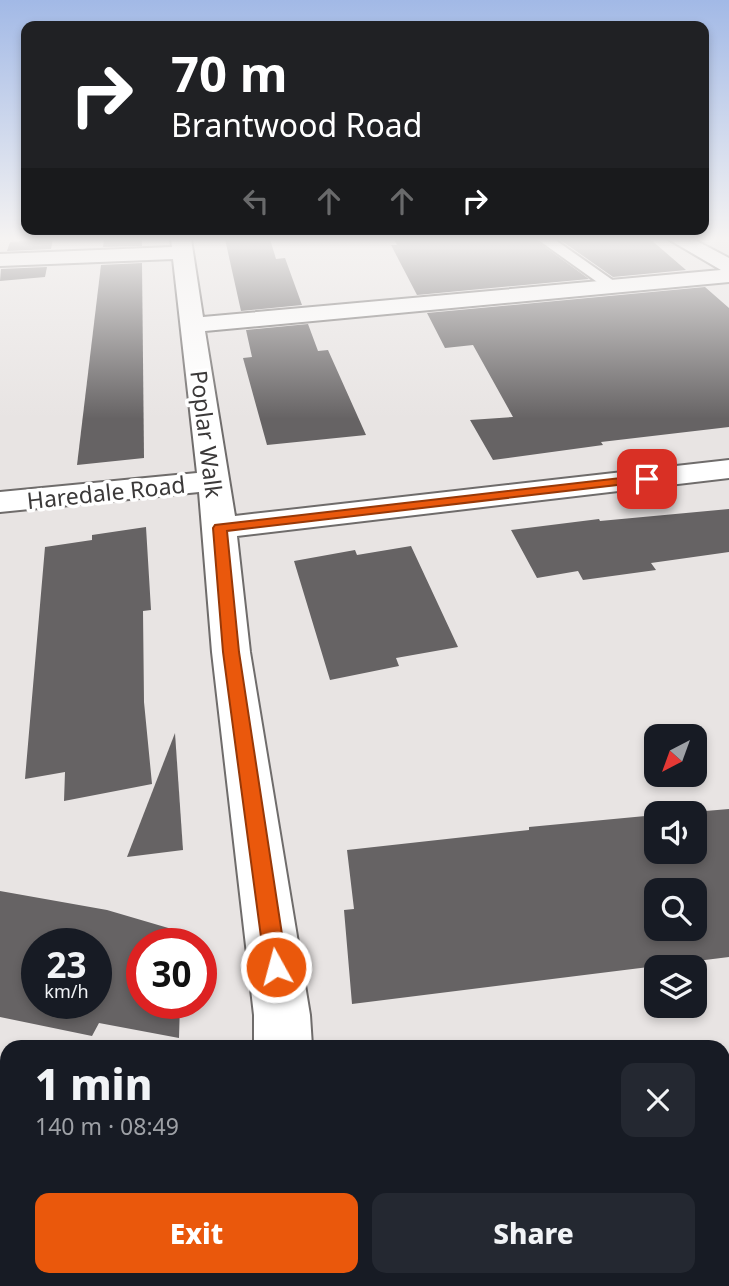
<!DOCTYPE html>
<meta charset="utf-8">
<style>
:root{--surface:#171b24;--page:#242831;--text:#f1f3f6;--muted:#9ea1a6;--accent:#ea580c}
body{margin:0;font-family:"Noto Sans",sans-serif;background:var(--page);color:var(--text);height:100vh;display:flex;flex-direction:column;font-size:26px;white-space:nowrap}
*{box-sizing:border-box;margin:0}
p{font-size:23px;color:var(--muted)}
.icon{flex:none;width:38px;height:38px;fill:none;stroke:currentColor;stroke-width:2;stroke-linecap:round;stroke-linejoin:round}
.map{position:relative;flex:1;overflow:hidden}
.details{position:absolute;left:0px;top:1040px;width:730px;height:247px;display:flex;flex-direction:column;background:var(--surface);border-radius:21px 21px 0 0;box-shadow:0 4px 10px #0003}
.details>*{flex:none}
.guide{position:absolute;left:21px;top:21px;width:688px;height:214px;border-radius:14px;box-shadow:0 4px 10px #0003;background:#202124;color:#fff;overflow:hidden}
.needle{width:46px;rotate:221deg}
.controls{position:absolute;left:644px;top:724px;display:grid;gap:14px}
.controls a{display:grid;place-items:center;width:63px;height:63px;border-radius:14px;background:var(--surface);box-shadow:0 4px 10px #0003;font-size:35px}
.speed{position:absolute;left:21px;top:928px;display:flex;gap:14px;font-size:35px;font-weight:700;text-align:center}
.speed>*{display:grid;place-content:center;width:91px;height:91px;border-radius:50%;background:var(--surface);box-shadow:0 4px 10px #0003;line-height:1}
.speed small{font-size:18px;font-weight:400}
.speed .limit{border:10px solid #d22;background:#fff;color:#111}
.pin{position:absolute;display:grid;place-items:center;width:60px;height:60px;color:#fff;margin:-30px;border-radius:14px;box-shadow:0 4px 10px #0006}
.me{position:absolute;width:77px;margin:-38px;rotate:353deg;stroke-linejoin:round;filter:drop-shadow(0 0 5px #0008)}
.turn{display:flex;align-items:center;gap:24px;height:147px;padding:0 35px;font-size:32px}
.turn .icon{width:91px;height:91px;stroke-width:2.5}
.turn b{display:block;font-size:49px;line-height:60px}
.lanes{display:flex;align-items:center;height:66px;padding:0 35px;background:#0003;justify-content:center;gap:35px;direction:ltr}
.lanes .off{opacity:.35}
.round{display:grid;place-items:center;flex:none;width:74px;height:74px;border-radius:14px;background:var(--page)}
.overview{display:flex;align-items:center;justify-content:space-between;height:119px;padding:0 35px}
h1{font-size:42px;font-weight:800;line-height:52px}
.action{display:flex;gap:14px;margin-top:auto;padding:14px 35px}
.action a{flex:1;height:80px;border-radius:14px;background:var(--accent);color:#fff;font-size:28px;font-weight:800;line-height:80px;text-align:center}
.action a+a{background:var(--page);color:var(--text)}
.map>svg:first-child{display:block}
.building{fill:#666364;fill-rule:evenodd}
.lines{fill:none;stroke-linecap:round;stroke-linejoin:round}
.lane-casing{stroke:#6f6c6b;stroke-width:4}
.street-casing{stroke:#6f6c6b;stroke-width:4}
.lane{fill:#fff;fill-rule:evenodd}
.street{fill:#fff;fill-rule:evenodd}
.route{fill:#ea580c;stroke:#983908;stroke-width:2}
.labels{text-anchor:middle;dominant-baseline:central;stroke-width:7;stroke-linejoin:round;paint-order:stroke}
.street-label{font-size:23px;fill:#3b3939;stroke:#fff}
</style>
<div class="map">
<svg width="729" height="1286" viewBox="0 0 729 1286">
<rect width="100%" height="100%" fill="#e8e4e3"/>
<g class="building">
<path d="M 53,239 L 51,249 L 7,251 L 10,242 Z"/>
<path d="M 104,239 L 142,239 L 142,246 L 103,247 Z"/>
<path d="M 225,239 L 270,239 L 276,259 L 285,258 L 302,305 L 241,311 Z"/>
<path d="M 394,239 L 534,239 L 589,279 L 417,295 L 391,245 L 397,245 Z"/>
<path d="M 559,239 L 650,239 L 686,270 L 613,277 Z"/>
<path d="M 142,263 L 144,458 L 77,465 L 101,265 Z"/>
<path d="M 47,267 L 45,277 L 0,281 L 1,269 Z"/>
<path d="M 705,287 L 729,308 L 729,427 L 601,442 L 603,445 L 493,460 L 470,420 L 513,417 L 473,345 L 445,348 L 427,313 Z"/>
<path d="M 308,324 L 318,351 L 328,350 L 366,435 L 267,445 L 243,358 L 252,357 L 246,330 Z"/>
<path d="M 729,509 L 729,552 L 651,563 L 656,570 L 583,580 L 578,571 L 537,578 L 511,530 L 599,519 L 600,521 Z"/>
<path d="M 146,527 L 151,610 L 143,611 L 144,702 L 152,784 L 64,801 L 65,772 L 25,779 L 45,547 L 92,540 L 92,535 Z"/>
<path d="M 411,546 L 458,647 L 396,658 L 399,666 L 330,680 L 294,561 L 355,550 L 357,555 Z"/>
<path d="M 175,733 L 183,850 L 127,857 Z"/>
<path d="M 729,809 L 729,957 L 352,1004 L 344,910 L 354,909 L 347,850 L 529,830 L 529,827 L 656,815 L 656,852 L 695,852 L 695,814 L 670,814 ZM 656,891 L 695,891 L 695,929 L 656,929 Z"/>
<path d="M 0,891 L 107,910 L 182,932 L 181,943 L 142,943 L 142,1003 L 180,1003 L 179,1038 L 99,1023 L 92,1036 L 0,1017 ZM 37,943 L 96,943 L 96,1003 L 37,1003 Z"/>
</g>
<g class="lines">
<g class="lane-casing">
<path id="lane" d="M 537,239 L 554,239 L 621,286 L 613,291 L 607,289 Z"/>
</g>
<g class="street-casing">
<g id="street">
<path d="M 171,239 L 191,239 L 203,317 L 721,270 L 668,239 L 693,239 L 729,258 L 729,282 L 205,331 L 235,516 L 729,460 L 729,478 L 237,536 L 250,652 L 310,1015 L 312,1046 L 254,1046 L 254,1015 L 212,652 L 199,492 L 0,512 L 0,492 L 197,473 L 173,259 L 0,266 L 0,254 L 172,247 Z"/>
<path d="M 729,1088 L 729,1148 L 723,1149 L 723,1089 Z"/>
<path d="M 0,1122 L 7,1123 L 7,1185 L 0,1184 Z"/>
<path d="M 194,1279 L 262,1279 L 260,1286 L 192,1286 Z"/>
</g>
</g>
<use href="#lane" class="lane"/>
<use href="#street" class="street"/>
</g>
<linearGradient id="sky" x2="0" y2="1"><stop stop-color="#a2b9e6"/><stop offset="0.57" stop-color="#f5f3f2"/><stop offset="1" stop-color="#f5f3f2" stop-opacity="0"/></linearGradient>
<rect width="729" height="419" fill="url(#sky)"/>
<path class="route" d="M 647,475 L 651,476 L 651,481 L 227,531 L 239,652 L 287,967 L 284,974 L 276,978 L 268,974 L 265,967 L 223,652 L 213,528 L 215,525 Z"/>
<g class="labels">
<g class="street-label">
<text transform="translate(207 434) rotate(83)">Poplar Walk</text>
<text transform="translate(106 492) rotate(-6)">Haredale Road</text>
</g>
</g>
</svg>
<div class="controls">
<a><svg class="needle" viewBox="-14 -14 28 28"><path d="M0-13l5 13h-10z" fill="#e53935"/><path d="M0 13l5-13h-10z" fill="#9ea1a6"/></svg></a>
<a><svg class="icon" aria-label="sound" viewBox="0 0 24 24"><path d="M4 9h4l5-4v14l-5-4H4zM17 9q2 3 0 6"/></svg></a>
<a><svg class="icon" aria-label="search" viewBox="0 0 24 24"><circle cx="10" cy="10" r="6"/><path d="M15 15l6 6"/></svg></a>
<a><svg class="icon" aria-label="layers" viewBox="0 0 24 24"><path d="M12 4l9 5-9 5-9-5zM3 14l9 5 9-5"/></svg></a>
</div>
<div class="speed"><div>23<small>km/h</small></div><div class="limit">30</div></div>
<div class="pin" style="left:647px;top:479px;background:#d93025"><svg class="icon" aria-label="arrive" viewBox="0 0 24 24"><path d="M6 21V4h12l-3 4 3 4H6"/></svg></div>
<svg class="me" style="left:276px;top:967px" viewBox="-20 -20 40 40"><circle r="17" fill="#ea580c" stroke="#fff" stroke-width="3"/><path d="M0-11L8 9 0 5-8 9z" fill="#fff"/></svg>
<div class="guide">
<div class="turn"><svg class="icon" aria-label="right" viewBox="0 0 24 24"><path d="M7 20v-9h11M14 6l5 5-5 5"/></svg><div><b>70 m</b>Brantwood Road</div></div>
<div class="lanes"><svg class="icon off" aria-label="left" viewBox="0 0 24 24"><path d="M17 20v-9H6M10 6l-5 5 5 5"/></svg><svg class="icon off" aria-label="ahead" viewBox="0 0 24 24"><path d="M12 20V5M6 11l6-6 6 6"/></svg><svg class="icon off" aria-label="ahead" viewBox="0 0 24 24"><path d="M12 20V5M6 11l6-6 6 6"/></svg><svg class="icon" aria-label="right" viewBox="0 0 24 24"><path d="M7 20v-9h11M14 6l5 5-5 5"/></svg></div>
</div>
<section class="details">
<div class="overview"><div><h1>1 min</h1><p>140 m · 08:49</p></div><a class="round"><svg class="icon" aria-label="close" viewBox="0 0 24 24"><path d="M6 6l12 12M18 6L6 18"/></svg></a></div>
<div class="action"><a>Exit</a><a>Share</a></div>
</section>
</div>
